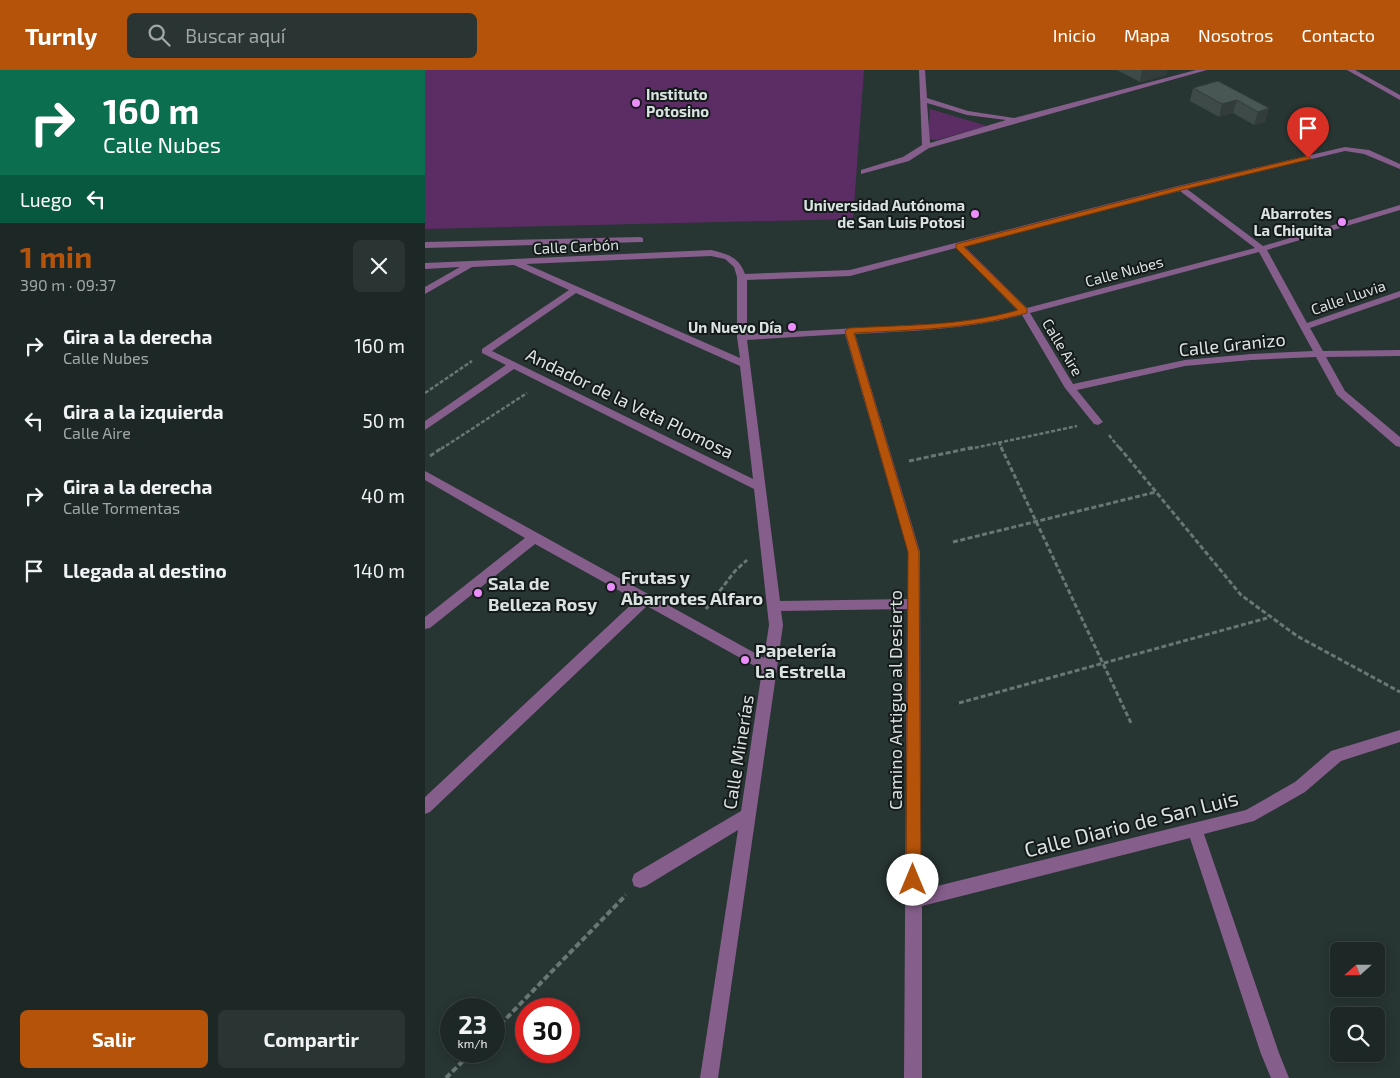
<!DOCTYPE html>
<html lang="es">
<meta charset="utf-8">
<style>
:root{--surface:#1d2826;--page:#2a3432;--text:#f1f3f6;--muted:#a0a6a7;--line:#3b4443;--accent:#b45309}
body{margin:0;font-family:"Exo 2",sans-serif;background:var(--page);color:var(--text);height:100vh;display:flex;flex-direction:column;font-size:19px;white-space:nowrap}
*{box-sizing:border-box;margin:0}
p{font-size:16px;color:var(--muted)}
.icon{flex:none;width:28px;height:28px;fill:none;stroke:currentColor;stroke-width:2;stroke-linecap:round;stroke-linejoin:round}
.map{position:relative;flex:1;overflow:hidden}
.sheet{display:flex;flex-direction:column;background:var(--surface);width:425px}
.sheet>*{flex:none}
.banner{background:#0b6e4f;color:#fff;overflow:hidden}
.needle{width:32px;rotate:249deg}
.fabs{position:absolute;left:905px;top:872px;display:grid;gap:10px}
.fabs a{display:grid;place-items:center;width:55px;height:55px;border-radius:8px;background:var(--surface);box-shadow:0 2px 12px #0003,0 0 0 1px var(--line);font-size:25px}
.speed{position:absolute;left:15px;top:928px;display:flex;gap:10px;font-size:25px;font-weight:700;text-align:center}
.speed>*{display:grid;place-content:center;width:65px;height:65px;border-radius:50%;background:var(--surface);box-shadow:0 2px 12px #0003,0 0 0 1px var(--line);line-height:1}
.speed small{font-size:12px;font-weight:400}
.speed .limit{border:8px solid #d22;background:#fff;color:#111}
.pin{position:absolute;display:grid;place-items:center;width:42px;height:42px;color:#fff;margin:-51px -21px;border-radius:50% 50% 50% 0;rotate:-45deg;box-shadow:0 0 5px #0007}
.pin .icon{rotate:45deg}
.me{position:absolute;width:55px;margin:-28px;rotate:0deg;stroke-linejoin:round;filter:drop-shadow(0 0 4px #0008)}
.turn{display:flex;align-items:center;gap:18px;height:105px;padding:0 20px;font-size:22px}
.turn .icon{width:65px;height:65px;stroke-width:2.5}
.turn b{display:block;font-size:35px;line-height:42px}
.then{display:flex;align-items:center;height:48px;padding:0 20px;background:#0003;gap:10px;font-size:19px}
.round{display:grid;place-items:center;flex:none;width:52px;height:52px;border-radius:8px;background:var(--page)}
.headline{display:flex;align-items:center;justify-content:space-between;height:85px;padding:0 20px}
h1{font-size:30px;font-weight:700;line-height:38px;color:var(--accent)}
.action{display:flex;gap:10px;margin-top:auto;padding:10px 20px}
.action a{flex:1;height:58px;border-radius:8px;background:var(--accent);color:#fff;font-size:20px;font-weight:700;line-height:58px;text-align:center}
.action a+a{background:var(--page);color:var(--text)}
ul{padding:0;list-style:none}
li{display:flex;align-items:center;gap:15px;height:75px;padding:0 20px}
li div{flex:1}
li b{display:block;font-size:19px}
li em{font-style:normal}
header{display:flex;align-items:center;gap:30px;box-sizing:border-box;height:70px;padding:0 25px;background:var(--accent);color:#fff}
header strong{font-size:24px}
nav{display:flex;gap:28px;margin-inline-start:auto;font-size:18px}
.search{width:350px;height:45px;background:var(--page);display:flex;align-items:center;gap:12px;box-sizing:border-box;padding:0 18px;border-radius:8px;color:var(--muted);font-size:19px}
main{display:flex;flex:1;min-height:0}
.map>svg:first-child{display:block}
.green{fill:#5c2c65}
.lines{fill:none;stroke-linecap:round;stroke-linejoin:round}
.path-far2{stroke:#6a7674;stroke-width:2.5;stroke-dasharray:4 2;stroke-linecap:butt}
.path-far1{stroke:#6a7674;stroke-width:3;stroke-dasharray:5 2.5;stroke-linecap:butt}
.path{stroke:#6a7674;stroke-width:4;stroke-dasharray:6 3;stroke-linecap:butt}
.minor{fill:#855e8b;fill-rule:evenodd}
.wall{fill:#3e4a48}
.shaded-wall{fill:#323c3b}
.building{fill:#485654;stroke:#323c3b}
.route{fill:#b45309;stroke:#753606}
.poi-dot{fill:#eb8dfb;stroke:#151b1a;stroke-width:2}
.labels{text-anchor:middle;dominant-baseline:central;stroke-width:4;stroke-linejoin:round;paint-order:stroke}
.far-poi-label{font-size:15px;font-weight:bold;fill:#dbe3e2;stroke:#151b1a;text-anchor:end}
.far-street-label{font-size:15px;fill:#dbe3e2;stroke:#151b1a}
.street-label{font-size:18px;fill:#dbe3e2;stroke:#151b1a}
.poi-label{font-size:18px;font-weight:bold;fill:#dbe3e2;stroke:#151b1a;text-anchor:start}
.near-street-label{font-size:21px;fill:#dbe3e2;stroke:#151b1a}
</style>
<header>
<strong>Turnly</strong>
<div class="search"><svg class="icon" aria-label="search" viewBox="0 0 24 24"><circle cx="10" cy="10" r="6"/><path d="M15 15l6 6"/></svg>Buscar aquí</div>
<nav><a>Inicio</a><a>Mapa</a><a>Nosotros</a><a>Contacto</a></nav>
</header>
<main>
<section class="sheet">
<div class="banner">
<div class="turn"><svg class="icon" aria-label="right" viewBox="0 0 24 24"><path d="M7 20v-9h11M14 6l5 5-5 5"/></svg><div><b>160 m</b>Calle Nubes</div></div>
<div class="then">Luego<svg class="icon" aria-label="left" viewBox="0 0 24 24"><path d="M17 20v-9H6M10 6l-5 5 5 5"/></svg></div>
</div>
<div class="headline"><div><h1>1 min</h1><p>390 m · 09:37</p></div><a class="round"><svg class="icon" aria-label="close" viewBox="0 0 24 24"><path d="M6 6l12 12M18 6L6 18"/></svg></a></div>
<ul>
<li><svg class="icon" aria-label="right" viewBox="0 0 24 24"><path d="M7 20v-9h11M14 6l5 5-5 5"/></svg><div><b>Gira a la derecha</b><p>Calle Nubes</p></div><em>160 m</em></li>
<li><svg class="icon" aria-label="left" viewBox="0 0 24 24"><path d="M17 20v-9H6M10 6l-5 5 5 5"/></svg><div><b>Gira a la izquierda</b><p>Calle Aire</p></div><em>50 m</em></li>
<li><svg class="icon" aria-label="right" viewBox="0 0 24 24"><path d="M7 20v-9h11M14 6l5 5-5 5"/></svg><div><b>Gira a la derecha</b><p>Calle Tormentas</p></div><em>40 m</em></li>
<li><svg class="icon" aria-label="arrive" viewBox="0 0 24 24"><path d="M6 21V4h12l-3 4 3 4H6"/></svg><div><b>Llegada al destino</b></div><em>140 m</em></li>
</ul>
<div class="action"><a>Salir</a><a>Compartir</a></div>
</section>
<div class="map">
<svg width="975" height="1008" viewBox="0 0 975 1008">
<rect width="100%" height="100%" fill="#273533"/>
<g class="green">
<path d="M 0,0 L 439,0 L 428,149 L 0,159 Z"/>
<path d="M 505,39 L 562,56 L 512,70 L 503,69 Z"/>
</g>
<g class="lines">
<g class="path-far2">
<path d="M 0,323 L 47,291"/>
<path d="M 684,365 L 695,379"/>
<path d="M 574,372 L 577,379"/>
<path d="M 16,379 L 102,323"/>
<path d="M 544,379 L 652,356"/>
</g>
<g class="path-far1">
<path d="M 576,377 L 706,653"/>
<path d="M 694,377 L 816,525 L 872,566 L 975,622"/>
<path d="M 5,386 L 18,377"/>
<path d="M 484,391 L 550,377"/>
<path d="M 528,472 L 731,422"/>
<path d="M 281,539 L 310,501 L 322,490"/>
<path d="M 534,633 L 842,548"/>
</g>
<g class="path">
<path d="M 69,961 L 201,825"/>
<path d="M 21,1008 L 48,981"/>
</g>
<g class="minor">
<path d="M 494,0 L 500,0 L 502,28 L 543,41 L 589,48 L 771,0 L 782,0 L 504,78 L 484,91 L 436,104 L 436,100 L 478,87 L 497,75 ZM 502,33 L 542,45 L 581,50 L 505,73 Z"/>
<path d="M 922,0 L 930,0 L 975,25 L 975,30 Z"/>
<path d="M 920,77 L 944,80 L 975,94 L 975,99 L 939,84 L 920,81 L 762,119 L 838,176 L 975,135 L 975,140 L 842,180 L 882,253 L 975,221 L 975,227 L 885,258 L 898,281 L 975,280 L 975,286 L 901,287 L 920,321 L 975,367 L 975,377 L 971,376 L 912,325 L 891,287 L 826,290 L 760,296 L 652,320 L 678,352 L 673,355 L 669,354 L 640,318 L 597,245 C 542,260 486,261 430,264 L 495,482 L 496,820 L 821,740 L 870,712 L 906,681 L 975,660 L 975,672 L 916,691 L 880,722 L 829,751 L 779,764 L 854,983 L 864,1008 L 846,1008 L 836,984 L 765,768 L 497,836 L 497,1008 L 479,1008 L 482,539 L 356,541 L 358,555 L 352,598 L 293,1008 L 275,1008 L 313,760 L 221,816 L 215,818 L 209,816 L 207,810 L 209,804 L 316,741 L 337,600 L 222,536 L 5,742 L 0,744 L 0,727 L 211,530 L 110,474 L 5,558 L 0,559 L 0,547 L 100,468 L 0,410 L 0,401 L 339,588 L 344,555 L 329,419 L 89,299 L 0,360 L 0,351 L 81,295 L 57,283 L 57,279 L 144,220 L 89,195 L 47,197 L 0,224 L 0,217 L 35,197 L 0,199 L 0,193 L 286,180 C 303,184 314,187 320,204 L 425,200 L 753,116 ZM 755,121 L 830,178 L 602,238 L 539,176 ZM 531,178 L 593,241 L 572,246 L 524,253 L 322,264 L 322,210 L 425,206 ZM 834,182 L 888,281 L 826,284 L 760,290 L 648,314 L 605,243 ZM 286,186 L 300,189 L 309,197 L 312,207 L 312,267 L 315,288 L 101,194 ZM 151,223 L 315,296 L 328,409 L 67,281 ZM 420,264 L 483,482 L 483,529 L 355,531 L 322,270 Z"/>
<path d="M 215,167 L 218,168 L 218,172 L 0,178 L 0,172 Z"/>
</g>
</g>
<g class="wall">
<path d="M 692,0 L 742,0 L 741,5 L 715,12 Z"/>
<path d="M 768,18 L 844,38 L 840,52 L 829,55 L 808,43 L 794,47 L 765,31 Z"/>
</g>
<g class="shaded-wall">
<path d="M 717,0 L 742,0 L 741,5 L 715,12 Z"/>
<path d="M 812,30 L 808,43 L 794,47 L 797,34 Z"/>
<path d="M 844,38 L 840,52 L 829,55 L 833,42 Z"/>
</g>
<path class="building" d="M 793,11 L 844,38 L 833,42 L 812,30 L 797,34 L 768,18 Z"/>
<path class="route" d="M 883,86 L 886,89 L 757,120 L 539,177 L 602,239 L 602,243 C 545,259 488,260 429,263 L 494,482 L 496,810 L 494,815 L 488,817 L 483,815 L 481,810 L 483,482 L 420,261 L 424,258 C 481,255 538,256 593,240 L 531,178 L 531,174 L 753,117 Z"/>
<g class="poi-dot">
<circle cx="211" cy="33" r="5"/>
<circle cx="550" cy="144" r="5"/>
<circle cx="917" cy="152" r="5"/>
<circle cx="367" cy="257" r="5"/>
<circle cx="186" cy="517" r="5"/>
<circle cx="53" cy="523" r="5"/>
<circle cx="320" cy="590" r="5"/>
</g>
<g class="labels">
<g class="far-poi-label">
<text x="221" y="24" text-anchor="start">Instituto<tspan x="221" dy="17">Potosino</tspan></text>
<text x="540" y="135">Universidad Autónoma<tspan x="540" dy="17">de San Luis Potosi</tspan></text>
<text x="907" y="143">Abarrotes<tspan x="907" dy="17">La Chiquita</tspan></text>
<text x="357" y="257">Un Nuevo Día</text>
</g>
<g class="far-street-label">
<text transform="translate(151 176) rotate(-3)">Calle Carbón</text>
<text transform="translate(699 201) rotate(-15)">Calle Nubes</text>
<text transform="translate(923 227) rotate(-19)">Calle Lluvia</text>
<text transform="translate(638 277) rotate(59)">Calle Aire</text>
</g>
<g class="street-label">
<text transform="translate(807 274) rotate(-6)">Calle Granizo</text>
<text transform="translate(205 333) rotate(26)">Andador de la Veta Plomosa</text>
<text transform="translate(470 630) rotate(-90)">Camino Antiguo al Desierto</text>
<text transform="translate(313 682) rotate(-81)">Calle Minerías</text>
</g>
<g class="poi-label">
<text x="196" y="507">Frutas y<tspan x="196" dy="21">Abarrotes Alfaro</tspan></text>
<text x="63" y="513">Sala de<tspan x="63" dy="21">Belleza Rosy</tspan></text>
<text x="330" y="580">Papelería<tspan x="330" dy="21">La Estrella</tspan></text>
</g>
<g class="near-street-label">
<text transform="translate(706 753) rotate(-14)">Calle Diario de San Luis</text>
</g>
</g>
</svg>
<div class="fabs">
<a><svg class="needle" viewBox="-14 -14 28 28"><path d="M0-13l5 13h-10z" fill="#e53935"/><path d="M0 13l5-13h-10z" fill="#a0a6a7"/></svg></a>
<a><svg class="icon" aria-label="search" viewBox="0 0 24 24"><circle cx="10" cy="10" r="6"/><path d="M15 15l6 6"/></svg></a>
</div>
<div class="speed"><div>23<small>km/h</small></div><div class="limit">30</div></div>
<div class="pin" style="left:883px;top:88px;background:#d93025"><svg class="icon" aria-label="arrive" viewBox="0 0 24 24"><path d="M6 21V4h12l-3 4 3 4H6"/></svg></div>
<svg class="me" style="left:488px;top:810px" viewBox="-20 -20 40 40"><circle r="19" fill="#fff"/><path d="M0-13L10 11 0 6-10 11z" fill="#b45309"/></svg>
</div>
</main>
